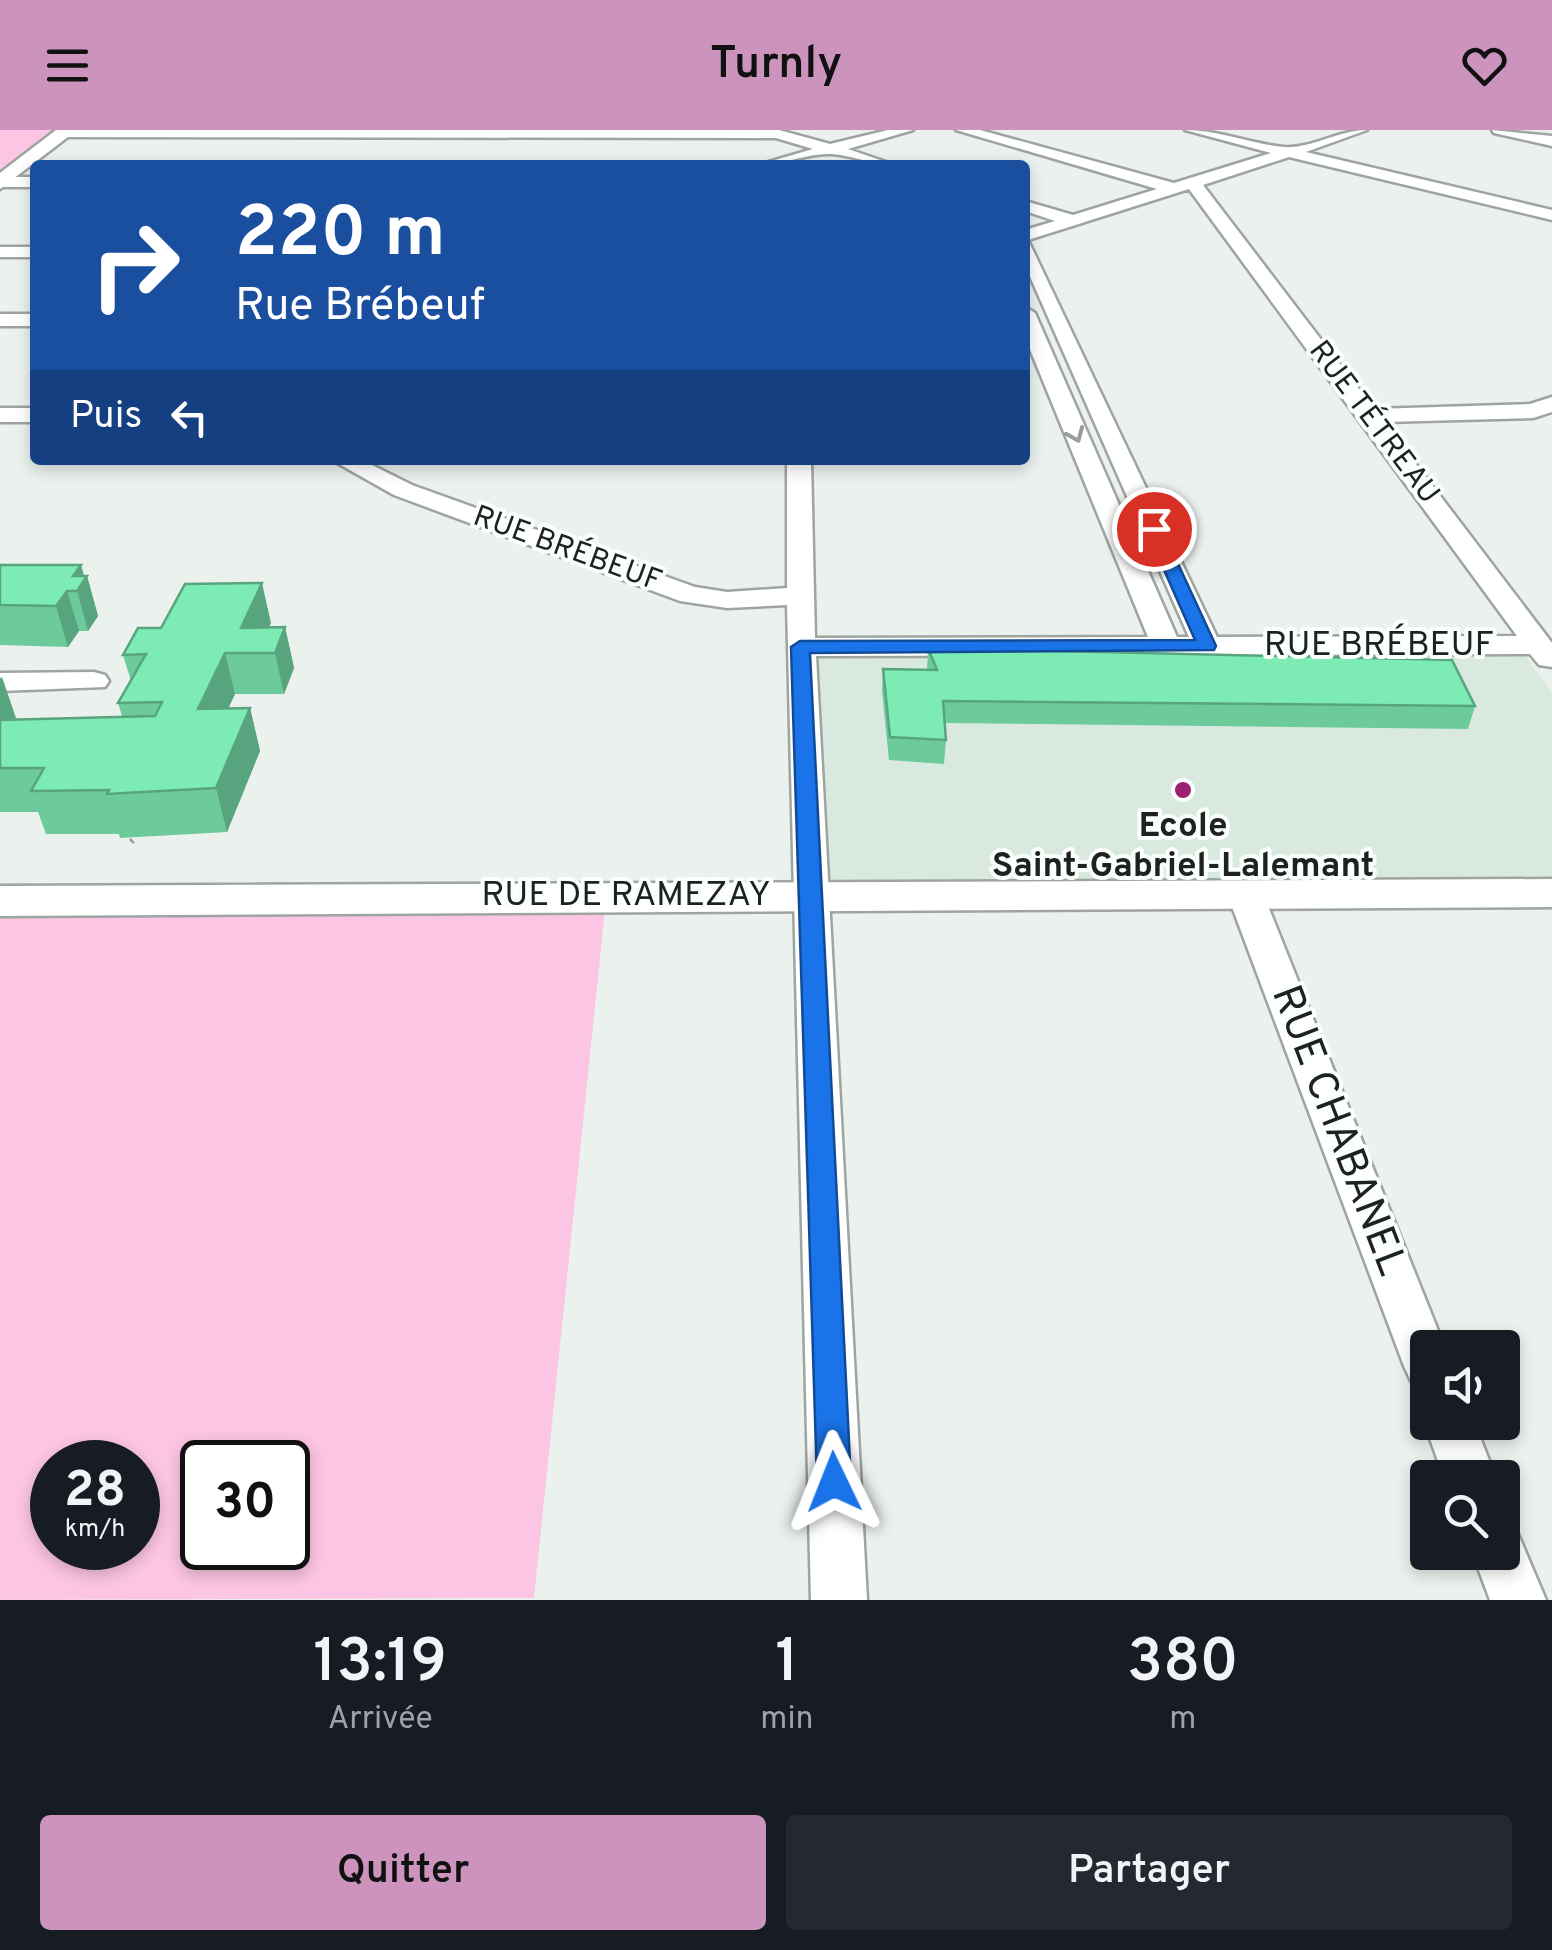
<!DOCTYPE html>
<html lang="fr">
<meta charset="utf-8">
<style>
:root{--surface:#171b24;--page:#242831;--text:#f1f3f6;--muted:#9ea1a6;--accent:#cc94bc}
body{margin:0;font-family:Overpass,sans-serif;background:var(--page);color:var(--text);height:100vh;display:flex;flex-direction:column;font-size:38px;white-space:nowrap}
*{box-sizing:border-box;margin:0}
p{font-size:32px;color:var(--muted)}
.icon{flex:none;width:55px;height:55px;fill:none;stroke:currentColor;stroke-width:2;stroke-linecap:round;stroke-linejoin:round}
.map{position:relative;height:1470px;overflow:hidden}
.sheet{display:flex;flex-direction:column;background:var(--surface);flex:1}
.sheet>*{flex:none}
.hud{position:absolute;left:30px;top:30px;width:1000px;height:305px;border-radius:10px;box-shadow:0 5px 15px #0003;background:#1a4fa0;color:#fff;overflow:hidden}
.controls{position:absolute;left:1410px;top:1200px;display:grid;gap:20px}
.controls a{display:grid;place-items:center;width:110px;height:110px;border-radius:10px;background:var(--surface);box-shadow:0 5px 15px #0003;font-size:50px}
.speed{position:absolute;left:30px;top:1310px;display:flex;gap:20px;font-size:50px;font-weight:700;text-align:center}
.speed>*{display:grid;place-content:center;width:130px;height:130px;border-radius:50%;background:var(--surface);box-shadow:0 5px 15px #0003;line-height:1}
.speed small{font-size:25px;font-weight:400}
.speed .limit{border:5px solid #111;border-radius:15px;background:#fff;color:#111}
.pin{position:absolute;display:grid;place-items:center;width:85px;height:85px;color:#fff;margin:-42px;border:5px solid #fff;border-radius:50%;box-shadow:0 2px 10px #0007}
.me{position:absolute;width:110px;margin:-55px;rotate:358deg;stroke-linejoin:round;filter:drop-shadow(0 0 8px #0008)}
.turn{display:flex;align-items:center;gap:35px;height:210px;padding:0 40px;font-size:45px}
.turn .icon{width:130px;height:130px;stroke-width:2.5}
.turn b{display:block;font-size:70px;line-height:85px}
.then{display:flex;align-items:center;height:95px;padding:0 40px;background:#0003;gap:20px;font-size:38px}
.eta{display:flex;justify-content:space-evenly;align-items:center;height:170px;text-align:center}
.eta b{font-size:60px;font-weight:600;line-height:70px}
.cta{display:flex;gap:20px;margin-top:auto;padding:20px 40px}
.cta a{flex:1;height:115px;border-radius:10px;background:var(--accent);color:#111;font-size:40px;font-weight:600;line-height:115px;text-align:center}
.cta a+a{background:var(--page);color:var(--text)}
header{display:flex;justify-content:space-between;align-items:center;height:130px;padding:0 40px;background:var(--accent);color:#111;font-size:45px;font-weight:600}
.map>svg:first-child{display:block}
.built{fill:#dae9e0}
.green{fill:#fcc5e3;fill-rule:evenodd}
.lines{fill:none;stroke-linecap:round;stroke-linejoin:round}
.minor-casing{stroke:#9ea5a1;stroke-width:5}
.tertiary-casing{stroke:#9ea5a1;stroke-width:5}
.path{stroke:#9ba09d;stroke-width:6;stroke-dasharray:2.5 8;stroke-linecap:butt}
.minor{fill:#fff;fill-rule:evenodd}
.tertiary{fill:#fff;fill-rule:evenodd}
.wall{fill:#6cca9b}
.shaded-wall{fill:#58a47e}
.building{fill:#7debb4;stroke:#58a47e;stroke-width:2.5}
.oneway{stroke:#9a9b9a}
.route{fill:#1a73e8;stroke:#114b97;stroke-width:2.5}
.poi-dot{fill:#9e2075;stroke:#fafffc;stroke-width:4}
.labels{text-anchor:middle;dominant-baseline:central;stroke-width:8;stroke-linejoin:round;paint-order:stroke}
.far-street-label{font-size:30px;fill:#1e211f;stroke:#fafffc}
.street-label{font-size:35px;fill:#1e211f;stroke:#fafffc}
.poi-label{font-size:35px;font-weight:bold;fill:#1e211f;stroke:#fafffc}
.near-street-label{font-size:42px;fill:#1e211f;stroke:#fafffc}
</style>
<header><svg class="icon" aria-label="menu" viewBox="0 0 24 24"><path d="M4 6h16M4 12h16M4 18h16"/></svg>Turnly<svg class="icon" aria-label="heart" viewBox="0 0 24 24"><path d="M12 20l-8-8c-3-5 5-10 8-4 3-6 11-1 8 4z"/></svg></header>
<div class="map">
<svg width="1552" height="1470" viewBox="0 0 1552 1470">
<rect width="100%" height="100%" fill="#ebf2ee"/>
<path class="built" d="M 1520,518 L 1552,563 L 1552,757 L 821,757 L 806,521 Z"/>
<g class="green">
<path d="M 0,0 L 56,0 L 0,42 Z"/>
<path d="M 607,760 L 534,1468 L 0,1470 L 0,765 ZM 52,1332 L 138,1332 L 138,1418 L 52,1418 ZM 202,1332 L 288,1332 L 288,1418 L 202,1418 Z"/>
</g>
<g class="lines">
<g class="minor-casing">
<g id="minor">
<path d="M 59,0 L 779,0 L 830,14 L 888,0 L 913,0 L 848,19 L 895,35 C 872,35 852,25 831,24 C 808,23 783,35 758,35 L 813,19 L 776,8 L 64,7 Z"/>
<path d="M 956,0 L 980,0 L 1174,53 L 1271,23 L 1185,0 C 1220,0 1250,14 1284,17 C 1310,19 1339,0 1367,0 L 1306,22 L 1552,80 L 1552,90 L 1289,27 L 1203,55 L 1374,279 L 1530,274 L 1552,267 L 1552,282 L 1533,288 L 1384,292 L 1552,513 L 1552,537 L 1539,535 L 1530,524 L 816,526 L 867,1470 L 811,1470 L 787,475 L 727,478 L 680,471 L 394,365 L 332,330 L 362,330 L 412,355 L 695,457 L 727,462 L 787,458 L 787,330 L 811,330 L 815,508 L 1148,507 L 1025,207 L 1025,177 L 1035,183 L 1177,507 L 1189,507 L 1025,135 L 1025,100 L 1055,91 L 1025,81 L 1025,71 L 1073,85 L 1157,59 ZM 1189,59 L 1517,506 L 1217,507 L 1028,110 Z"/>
<path d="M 1492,0 L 1552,6 L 1552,16 L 1494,3 Z"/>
<path d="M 1,47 L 35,47 L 35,57 L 0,57 Z"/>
<rect x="0" y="117" width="35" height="10"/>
<rect x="0" y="184" width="35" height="12"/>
<rect x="0" y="278" width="35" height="14"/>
<path d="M 94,542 L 105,545 L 109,551 L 105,557 L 0,561 L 0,543 Z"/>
<path d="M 1246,755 L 1259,758 L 1264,766 L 1445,1218 L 1428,1218 L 1428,1257 L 1411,1251 L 1404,1236 L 1228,766 L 1233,758 Z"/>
<path d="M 1428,1284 L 1428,1292 L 1474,1292 L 1496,1348 L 1444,1348 L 1424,1292 Z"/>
<path d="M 1502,1398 L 1518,1404 L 1546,1470 L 1490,1470 L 1472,1422 L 1502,1422 Z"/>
</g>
</g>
<g class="tertiary-casing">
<g id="tertiary">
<path d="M 56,0 L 77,0 L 0,59 L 0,43 Z"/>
<path d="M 1552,749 L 1552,777 L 0,786 L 0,756 Z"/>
</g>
</g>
<path class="path" d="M 131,712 L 135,708"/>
<use href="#minor" class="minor"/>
<use href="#tertiary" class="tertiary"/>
</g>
<g class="wall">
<path d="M 0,435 L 87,446 L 98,486 L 88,501 L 79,501 L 68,517 L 0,515 Z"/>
<path d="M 271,493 L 269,497 L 285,497 L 294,538 L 284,564 L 235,564 L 228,578 L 250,578 L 260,621 L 227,702 L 120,708 L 119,704 L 46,704 L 38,682 L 0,682 L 0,547 L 15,590 L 122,586 L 118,573 L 131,551 L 123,525 Z"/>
<path d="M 928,518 L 1475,576 L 1468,599 L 945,593 L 946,610 L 944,634 L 889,630 L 882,561 L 883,539 L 927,540 Z"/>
</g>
<g class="shaded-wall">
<path d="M 81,435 L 85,449 L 87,446 L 98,486 L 88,501 L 73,446 Z"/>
<path d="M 262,453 L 271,493 L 257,523 L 241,498 Z"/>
<path d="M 67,461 L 79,501 L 68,517 L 56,476 Z"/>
<path d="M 285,497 L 294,538 L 284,564 L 275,523 Z"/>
<path d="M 225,523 L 235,564 L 209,621 L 198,579 Z"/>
<path d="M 2,547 L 16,588 L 0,614 L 0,549 Z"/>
<path d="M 250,578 L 260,621 L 227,702 L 216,658 Z"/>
</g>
<g class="building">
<path d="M 0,435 L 81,435 L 73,446 L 87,446 L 77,461 L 67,461 L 56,476 L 0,475 Z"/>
<path d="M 262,453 L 241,498 L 285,497 L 275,523 L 225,523 L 198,579 L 250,578 L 216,658 L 107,664 L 109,660 L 31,661 L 44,638 L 0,638 L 0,590 L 155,586 L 162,572 L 118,573 L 146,524 L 123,525 L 138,498 L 161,498 L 185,454 Z"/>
<path d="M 928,518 L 1452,530 L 1475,576 L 943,571 L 946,610 L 890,607 L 883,539 L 937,540 Z"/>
</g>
<defs><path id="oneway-chevron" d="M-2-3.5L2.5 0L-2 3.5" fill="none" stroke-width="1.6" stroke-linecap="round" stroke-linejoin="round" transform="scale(2.5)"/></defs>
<use class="oneway" href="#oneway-chevron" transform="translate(1076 305) rotate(67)"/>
<path class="route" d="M 1148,396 L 1162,399 L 1216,516 L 1214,520 L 810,523 L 851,1352 L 846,1363 L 834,1368 L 822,1363 L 817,1352 L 791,517 L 800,511 L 1195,510 L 1146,399 Z"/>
<circle class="poi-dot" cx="1183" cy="660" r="10"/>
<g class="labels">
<g class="far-street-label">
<text transform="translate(1373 293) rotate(53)">RUE TÉTREAU</text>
<text transform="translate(567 420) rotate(20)">RUE BRÉBEUF</text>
</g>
<g class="street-label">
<text x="1379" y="516">RUE BRÉBEUF</text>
<text x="626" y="766">RUE DE RAMEZAY</text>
</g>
<g class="poi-label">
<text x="1183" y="697">Ecole<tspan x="1183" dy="40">Saint-Gabriel-Lalemant</tspan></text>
</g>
<g class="near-street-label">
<text transform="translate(1337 1001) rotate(69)">RUE CHABANEL</text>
</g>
</g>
</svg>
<div class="controls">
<a><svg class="icon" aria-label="sound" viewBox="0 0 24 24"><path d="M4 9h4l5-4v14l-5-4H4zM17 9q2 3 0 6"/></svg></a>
<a><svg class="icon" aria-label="search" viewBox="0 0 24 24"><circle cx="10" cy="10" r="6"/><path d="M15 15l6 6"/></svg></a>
</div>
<div class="speed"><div>28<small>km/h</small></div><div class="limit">30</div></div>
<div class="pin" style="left:1154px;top:399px;background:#d93025"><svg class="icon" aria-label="arrive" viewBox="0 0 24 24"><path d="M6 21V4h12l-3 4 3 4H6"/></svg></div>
<svg class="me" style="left:834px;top:1352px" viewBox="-20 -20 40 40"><path d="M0-17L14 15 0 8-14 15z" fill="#1a73e8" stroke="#fff" stroke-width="4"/></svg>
<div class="hud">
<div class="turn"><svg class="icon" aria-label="right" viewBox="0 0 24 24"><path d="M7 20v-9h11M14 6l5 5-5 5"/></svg><div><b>220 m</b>Rue Brébeuf</div></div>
<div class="then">Puis<svg class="icon" aria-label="left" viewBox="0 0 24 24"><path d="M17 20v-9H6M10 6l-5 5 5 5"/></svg></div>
</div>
</div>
<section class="sheet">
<div class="eta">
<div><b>13:19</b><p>Arrivée</p></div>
<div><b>1</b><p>min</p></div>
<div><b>380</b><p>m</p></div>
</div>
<div class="cta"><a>Quitter</a><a>Partager</a></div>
</section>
